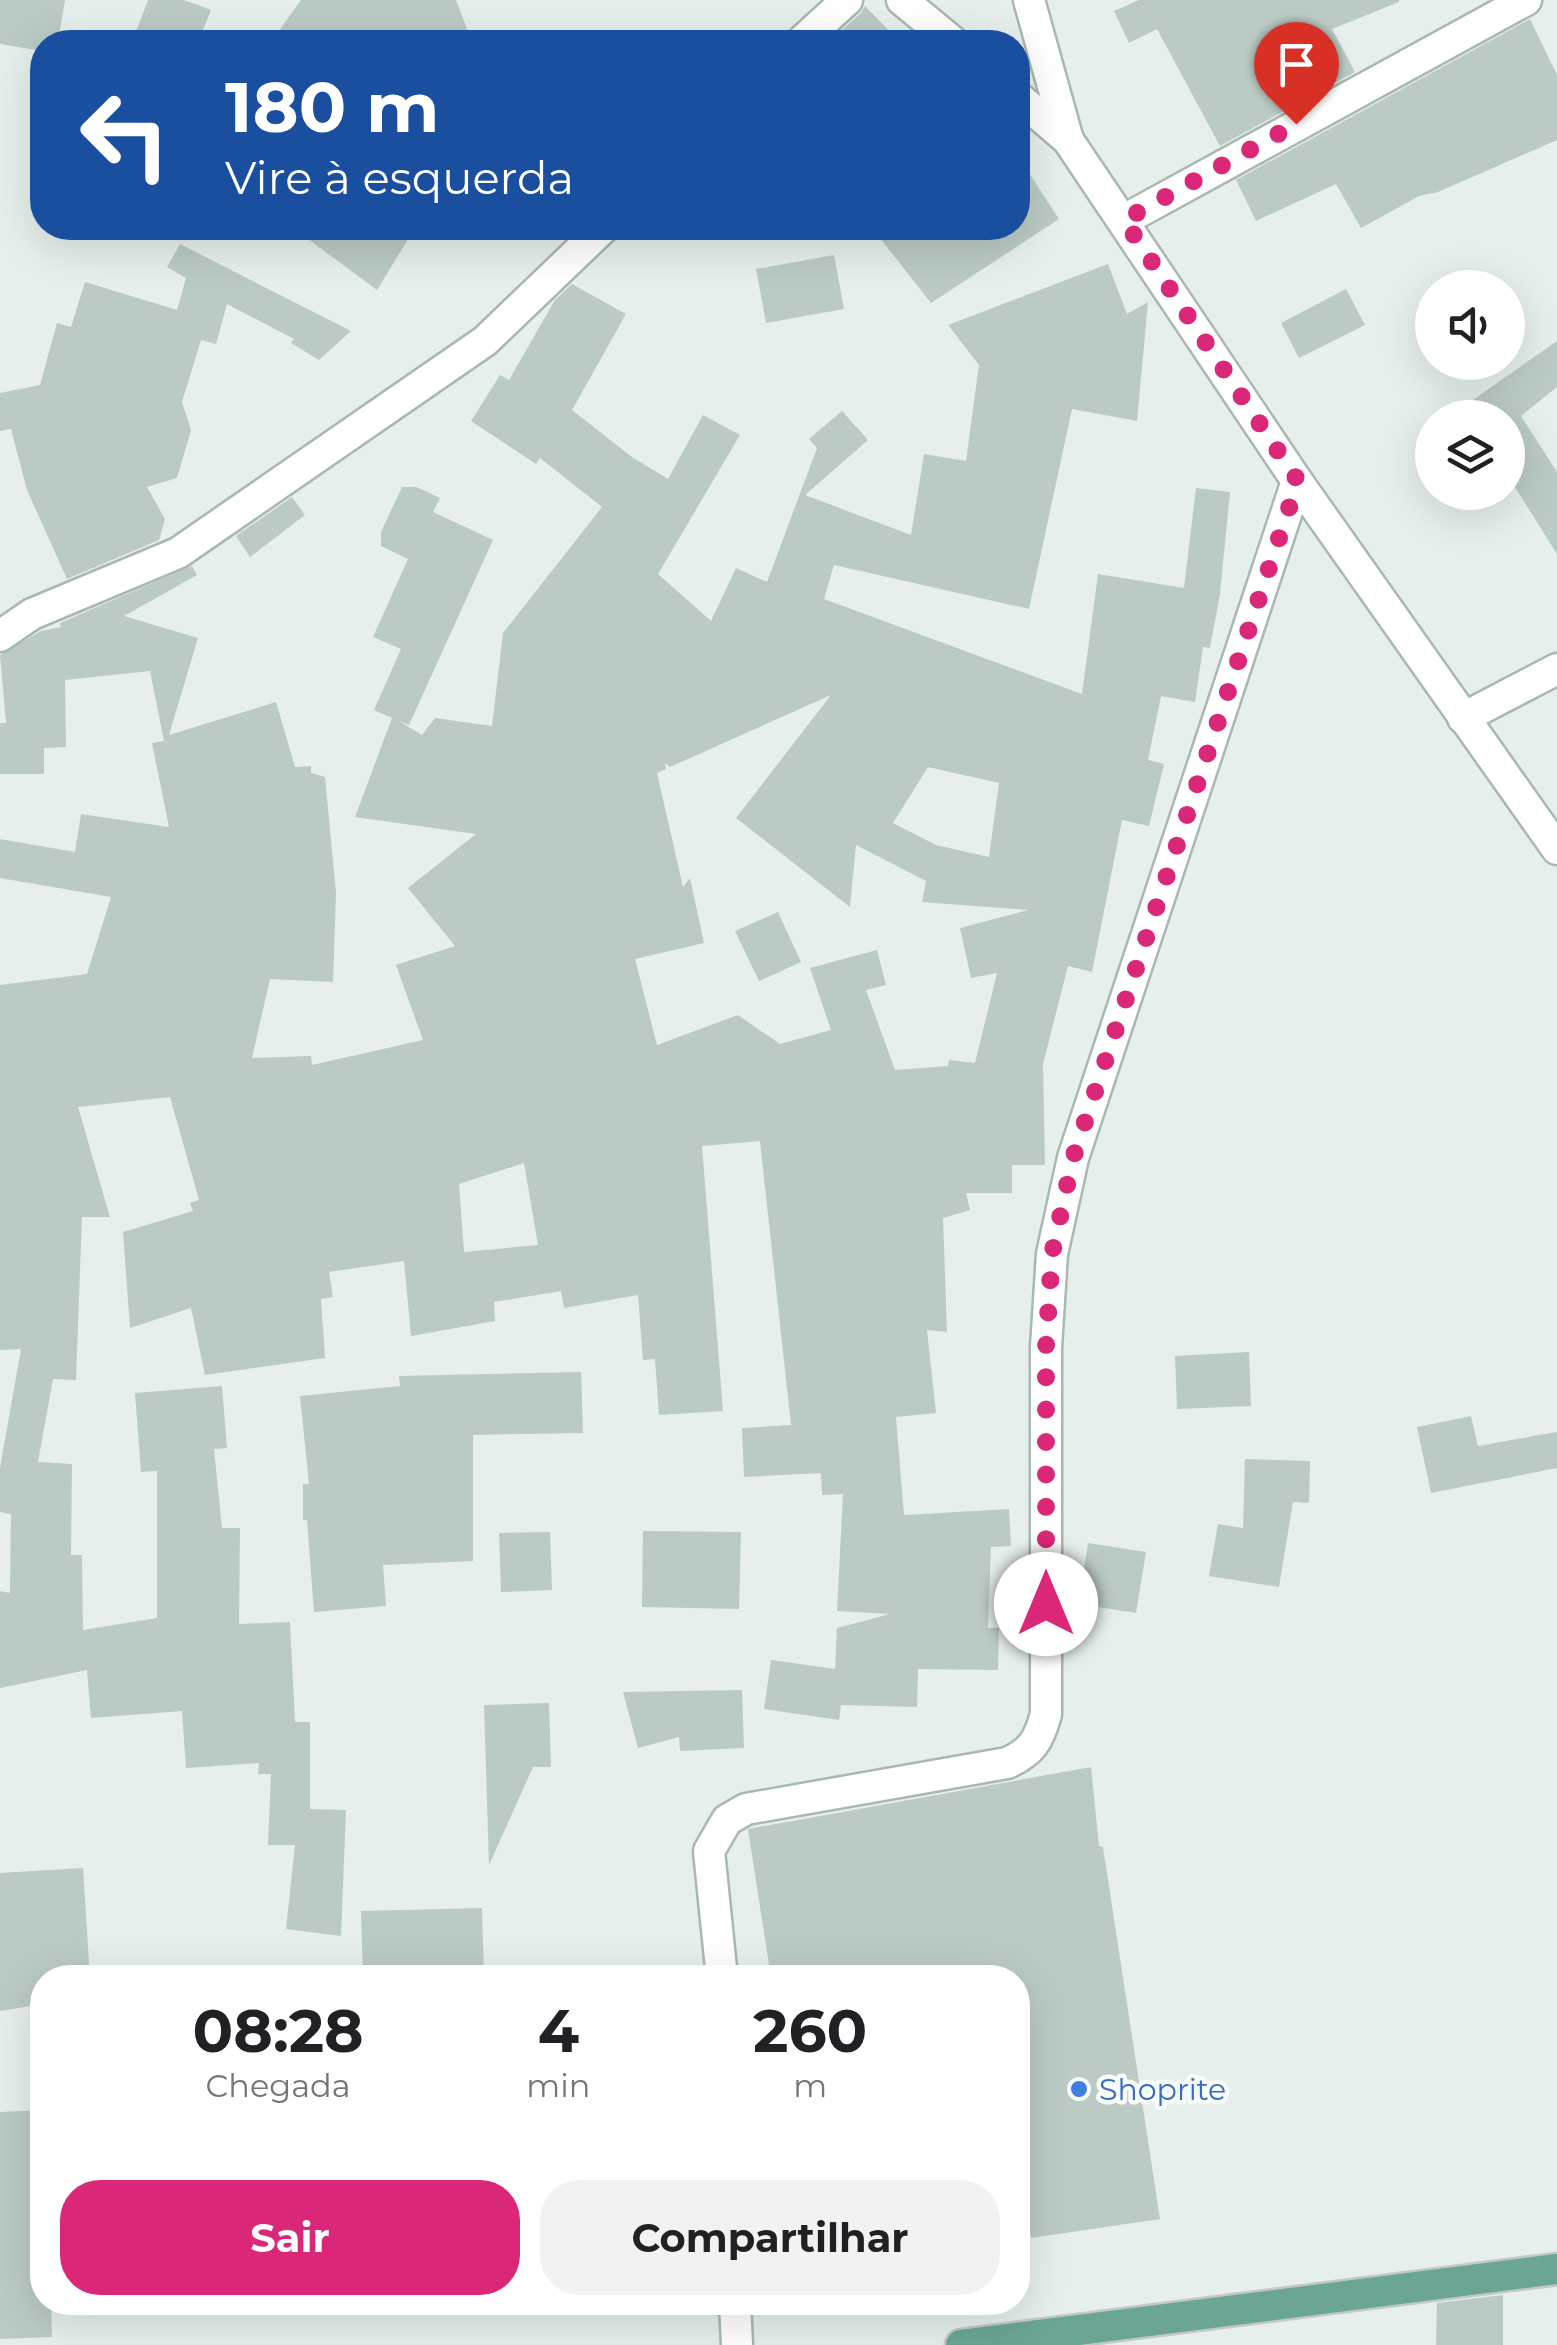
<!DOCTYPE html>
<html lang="pt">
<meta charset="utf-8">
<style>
:root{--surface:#fff;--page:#f2f2f2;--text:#202124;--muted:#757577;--accent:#db2777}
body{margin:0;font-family:Montserrat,sans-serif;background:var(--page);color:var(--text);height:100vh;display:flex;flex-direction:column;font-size:38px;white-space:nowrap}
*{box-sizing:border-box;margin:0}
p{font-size:32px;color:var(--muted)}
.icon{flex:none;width:55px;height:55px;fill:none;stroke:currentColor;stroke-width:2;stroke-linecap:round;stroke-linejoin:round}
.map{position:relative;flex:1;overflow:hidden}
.sheet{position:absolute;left:30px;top:1965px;width:1000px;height:350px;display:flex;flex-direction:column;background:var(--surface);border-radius:40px;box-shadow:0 10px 40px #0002}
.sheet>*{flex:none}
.banner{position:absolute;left:30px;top:30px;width:1000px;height:210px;border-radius:40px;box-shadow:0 10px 40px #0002;background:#1a4fa0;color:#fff;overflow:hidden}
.controls{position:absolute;left:1415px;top:270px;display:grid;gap:20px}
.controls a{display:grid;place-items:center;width:110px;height:110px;border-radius:50%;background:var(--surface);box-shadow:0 10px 40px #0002;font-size:50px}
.pin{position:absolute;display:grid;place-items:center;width:85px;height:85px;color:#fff;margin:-102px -42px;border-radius:50% 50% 50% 0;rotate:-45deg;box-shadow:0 0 10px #0007}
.pin .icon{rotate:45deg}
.me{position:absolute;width:110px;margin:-55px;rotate:0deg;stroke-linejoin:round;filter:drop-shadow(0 0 8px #0008)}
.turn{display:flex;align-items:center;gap:35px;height:210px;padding:0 30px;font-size:45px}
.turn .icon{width:130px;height:130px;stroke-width:2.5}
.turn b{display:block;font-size:70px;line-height:85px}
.eta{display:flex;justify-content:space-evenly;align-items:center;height:170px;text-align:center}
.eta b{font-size:60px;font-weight:700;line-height:70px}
.primary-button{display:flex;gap:20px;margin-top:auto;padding:20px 30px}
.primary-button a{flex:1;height:115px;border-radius:40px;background:var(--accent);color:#fff;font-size:40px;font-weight:700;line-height:115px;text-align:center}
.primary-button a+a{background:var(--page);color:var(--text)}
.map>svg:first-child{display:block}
.building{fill:#bbcac4;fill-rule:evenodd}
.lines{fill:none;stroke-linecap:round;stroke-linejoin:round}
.minor-casing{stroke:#a8b8b2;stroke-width:35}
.primary-casing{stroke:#c2cac8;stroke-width:35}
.minor{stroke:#fff;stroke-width:30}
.primary{stroke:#6aa596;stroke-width:30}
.route{stroke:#db2777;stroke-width:18;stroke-dasharray:0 32.4}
.shop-dot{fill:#3f7fe0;stroke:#f7fbf9;stroke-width:4}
.labels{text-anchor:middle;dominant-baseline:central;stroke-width:9;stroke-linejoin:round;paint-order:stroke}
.shop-label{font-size:30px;fill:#366cbe;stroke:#f7fbf9;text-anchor:start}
</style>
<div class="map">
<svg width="1557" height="2345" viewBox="0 0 1557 2345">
<rect width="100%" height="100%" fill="#e6efeb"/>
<g class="building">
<path d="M 0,0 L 65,0 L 58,42 L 42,42 L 42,51 L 0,44 Z"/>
<path d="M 148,0 L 184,0 L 211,10 L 198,42 L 132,42 Z"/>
<path d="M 301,0 L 456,0 L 472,42 L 271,42 Z"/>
<path d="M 1139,0 L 1399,0 L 1399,2 L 1332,29 L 1355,72 L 1220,146 L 1157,29 L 1129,43 L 1114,11 Z"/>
<path d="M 865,6 L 900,42 L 828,42 L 860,14 Z"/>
<path d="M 1530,19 L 1557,75 L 1557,140 L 1438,192 L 1419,196 L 1361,228 L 1336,184 L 1256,221 L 1236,180 Z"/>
<path d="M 1018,156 L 1059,219 L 931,303 L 872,228 L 1018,228 Z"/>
<path d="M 293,228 L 415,228 L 377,290 Z"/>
<path d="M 180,244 L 351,331 L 319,360 L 291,343 L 294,339 L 227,304 L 216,344 L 201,340 L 182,402 L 191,430 L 177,478 L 147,487 L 165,519 L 159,540 L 67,579 L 27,490 L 11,429 L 0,431 L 0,393 L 40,385 L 57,323 L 71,327 L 85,282 L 177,310 L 186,278 L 167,267 Z"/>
<path d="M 834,255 L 844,309 L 766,323 L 756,269 Z"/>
<path d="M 1108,264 L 1127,314 L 1148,302 L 1137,421 L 1072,409 L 1029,609 L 834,565 L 824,599 L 1082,694 L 1098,574 L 1184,588 L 1196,488 L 1230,492 L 1220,594 L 1210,648 L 1203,647 L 1195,702 L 1161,696 L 1148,760 L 1164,764 L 1149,826 L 1122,820 L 1092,972 L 1068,966 L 1043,1064 L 1045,1165 L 1012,1165 L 1012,1193 L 966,1193 L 970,1210 L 943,1218 L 947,1332 L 927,1330 L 936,1413 L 896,1417 L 904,1515 L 1009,1509 L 1011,1546 L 991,1547 L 988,1628 L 999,1628 L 998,1670 L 918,1669 L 917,1707 L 841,1705 L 839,1720 L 764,1709 L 771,1660 L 835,1669 L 837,1628 L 890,1614 L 837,1611 L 843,1494 L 822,1495 L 821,1473 L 744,1477 L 742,1428 L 791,1425 L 760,1141 L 702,1146 L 723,1411 L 659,1415 L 655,1359 L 643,1360 L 638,1295 L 564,1308 L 561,1291 L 494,1302 L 495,1321 L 411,1336 L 404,1261 L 329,1272 L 333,1297 L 321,1299 L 325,1358 L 205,1375 L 191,1308 L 130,1328 L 123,1232 L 193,1211 L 190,1203 L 199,1200 L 170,1097 L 78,1107 L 110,1217 L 82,1217 L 76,1380 L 53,1379 L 38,1462 L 72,1464 L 71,1555 L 82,1555 L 83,1630 L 157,1618 L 157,1471 L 141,1472 L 135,1393 L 222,1386 L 227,1448 L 214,1449 L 222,1528 L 240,1528 L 239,1624 L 290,1622 L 295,1722 L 310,1722 L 310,1809 L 346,1810 L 341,1936 L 286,1929 L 295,1845 L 268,1845 L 271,1774 L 258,1774 L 259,1763 L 186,1768 L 182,1711 L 91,1718 L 87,1670 L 0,1688 L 0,1591 L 10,1593 L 11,1514 L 0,1512 L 0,1468 L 21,1349 L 0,1350 L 0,985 L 87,974 L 111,897 L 0,878 L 0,839 L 75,852 L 81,814 L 169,827 L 152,743 L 164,741 L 150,671 L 65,680 L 66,747 L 44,748 L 44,774 L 0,774 L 0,723 L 6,723 L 0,655 L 41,631 L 61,627 L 60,623 L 192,566 L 197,575 L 124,616 L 198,638 L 169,735 L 276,702 L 295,767 L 311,766 L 311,773 L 325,777 L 336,893 L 333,982 L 270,979 L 252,1058 L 311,1056 L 312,1065 L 423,1040 L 396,965 L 455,946 L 408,888 L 476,834 L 355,817 L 392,718 L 374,710 L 401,649 L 373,637 L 408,559 L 381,546 L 381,532 L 402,487 L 416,487 L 440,498 L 433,512 L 493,540 L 409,725 L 399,721 L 422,735 L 435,718 L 492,726 L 503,633 L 602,507 L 540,458 L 536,464 L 471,421 L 500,375 L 509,380 L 555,300 L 572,284 L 626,314 L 572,410 L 632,457 L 668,479 L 703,415 L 740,435 L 658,574 L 711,621 L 736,568 L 767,582 L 817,448 L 809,439 L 842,411 L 868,440 L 805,495 L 911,535 L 924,454 L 966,461 L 979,365 L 948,325 ZM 831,695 L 736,818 L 850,907 L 856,845 L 926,881 L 922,902 L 1028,910 L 960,928 L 971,978 L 997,973 L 975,1063 L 949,1060 L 948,1066 L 895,1070 L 866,990 L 886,985 L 877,950 L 810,968 L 831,1030 L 780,1044 L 738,1015 L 657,1045 L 635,959 L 704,943 L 690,878 L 683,887 L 657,773 L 666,769 L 665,763 L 670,767 ZM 928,767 L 999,783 L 989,857 L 936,845 L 893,823 ZM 524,1163 L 538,1245 L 464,1252 L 459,1184 Z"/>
<path d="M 1346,289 L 1365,325 L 1299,358 L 1281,323 Z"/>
<path d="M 1557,341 L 1557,387 L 1521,416 L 1557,472 L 1557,554 L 1508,476 L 1508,418 L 1447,418 Z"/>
<path d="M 292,497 L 305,515 L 250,557 L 236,536 Z"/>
<path d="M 778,912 L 801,962 L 759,981 L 735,931 Z"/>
<path d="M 1249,1352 L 1251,1406 L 1177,1409 L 1175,1356 Z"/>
<path d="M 581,1372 L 583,1433 L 473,1435 L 473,1561 L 383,1565 L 386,1606 L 314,1612 L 307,1520 L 303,1520 L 303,1484 L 309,1484 L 300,1396 L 400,1386 L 399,1376 Z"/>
<path d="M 1471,1416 L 1478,1446 L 1557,1432 L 1557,1468 L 1431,1493 L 1417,1427 Z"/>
<path d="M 1245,1459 L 1310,1461 L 1309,1503 L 1293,1502 L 1279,1587 L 1209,1576 L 1218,1524 L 1243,1528 Z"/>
<path d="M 643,1531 L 741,1532 L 739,1609 L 642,1607 Z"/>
<path d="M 550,1532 L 552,1590 L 501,1592 L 499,1533 Z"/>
<path d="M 1088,1543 L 1146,1552 L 1136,1613 L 1079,1604 Z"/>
<path d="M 742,1690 L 744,1748 L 680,1751 L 679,1737 L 638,1748 L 623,1692 Z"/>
<path d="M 549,1703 L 551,1767 L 533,1767 L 489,1865 L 484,1705 Z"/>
<path d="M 1091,1767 L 1099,1846 L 1103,1847 L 1160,2219 L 1031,2238 L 1025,2200 L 1018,2202 L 1018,1978 L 771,1978 L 748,1829 Z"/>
<path d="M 83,1868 L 90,1978 L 42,1978 L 42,2004 L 0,2011 L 0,1873 Z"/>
<path d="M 482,1908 L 484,1978 L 363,1978 L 361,1911 Z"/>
<path d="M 42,2110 L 42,2302 L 51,2302 L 52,2337 L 0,2339 L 0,2112 Z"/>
<path d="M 1503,2295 L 1503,2345 L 1436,2345 L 1437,2303 Z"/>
</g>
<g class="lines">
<g class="minor-casing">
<g id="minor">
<path d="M 902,0 L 953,42"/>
<path d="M 1029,0 L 1068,140"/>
<path d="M 801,42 L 847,0"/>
<path d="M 1018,97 L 1068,140 L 1297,481 L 1557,849"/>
<path d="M 1124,220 L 1526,0"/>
<path d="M 0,636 L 32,614 L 178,553 L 485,341 L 603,228"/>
<path d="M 1463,718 L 1557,669"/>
<path d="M 722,1978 L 709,1851 L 727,1820 L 746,1809 L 1007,1763 C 1032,1752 1039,1740 1046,1714 L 1046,1347 L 1052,1254 L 1073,1158 L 1297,481"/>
<path d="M 735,2302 L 737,2345"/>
</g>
</g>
<g class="primary-casing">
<path id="primary" d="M 961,2345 L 1557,2269"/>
</g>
<use href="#minor" class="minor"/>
<use href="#primary" class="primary"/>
</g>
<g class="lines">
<path class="route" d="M 1046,1604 L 1046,1347 L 1052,1254 L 1073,1158 L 1298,481 L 1124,220 L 1296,124"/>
</g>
<circle class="shop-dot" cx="1079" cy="2089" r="10"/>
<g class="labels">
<g class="shop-label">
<text x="1099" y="2089">Shoprite</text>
</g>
</g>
</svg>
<div class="controls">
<a><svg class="icon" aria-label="sound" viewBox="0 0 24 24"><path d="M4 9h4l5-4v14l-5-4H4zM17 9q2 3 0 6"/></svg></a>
<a><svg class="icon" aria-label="layers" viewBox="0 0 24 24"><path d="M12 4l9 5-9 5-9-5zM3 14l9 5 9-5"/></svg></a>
</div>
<div class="pin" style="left:1296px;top:124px;background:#d93025"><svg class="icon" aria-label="arrive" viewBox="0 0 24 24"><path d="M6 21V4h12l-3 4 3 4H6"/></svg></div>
<svg class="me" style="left:1046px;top:1604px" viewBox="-20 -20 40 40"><circle r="19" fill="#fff"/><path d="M0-13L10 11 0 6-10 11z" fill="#db2777"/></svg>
<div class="banner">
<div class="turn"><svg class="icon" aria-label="left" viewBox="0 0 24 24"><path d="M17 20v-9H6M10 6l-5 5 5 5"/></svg><div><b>180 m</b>Vire à esquerda</div></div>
</div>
<section class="sheet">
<div class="eta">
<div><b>08:28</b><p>Chegada</p></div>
<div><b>4</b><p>min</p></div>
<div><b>260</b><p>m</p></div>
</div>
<div class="primary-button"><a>Sair</a><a>Compartilhar</a></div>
</section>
</div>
